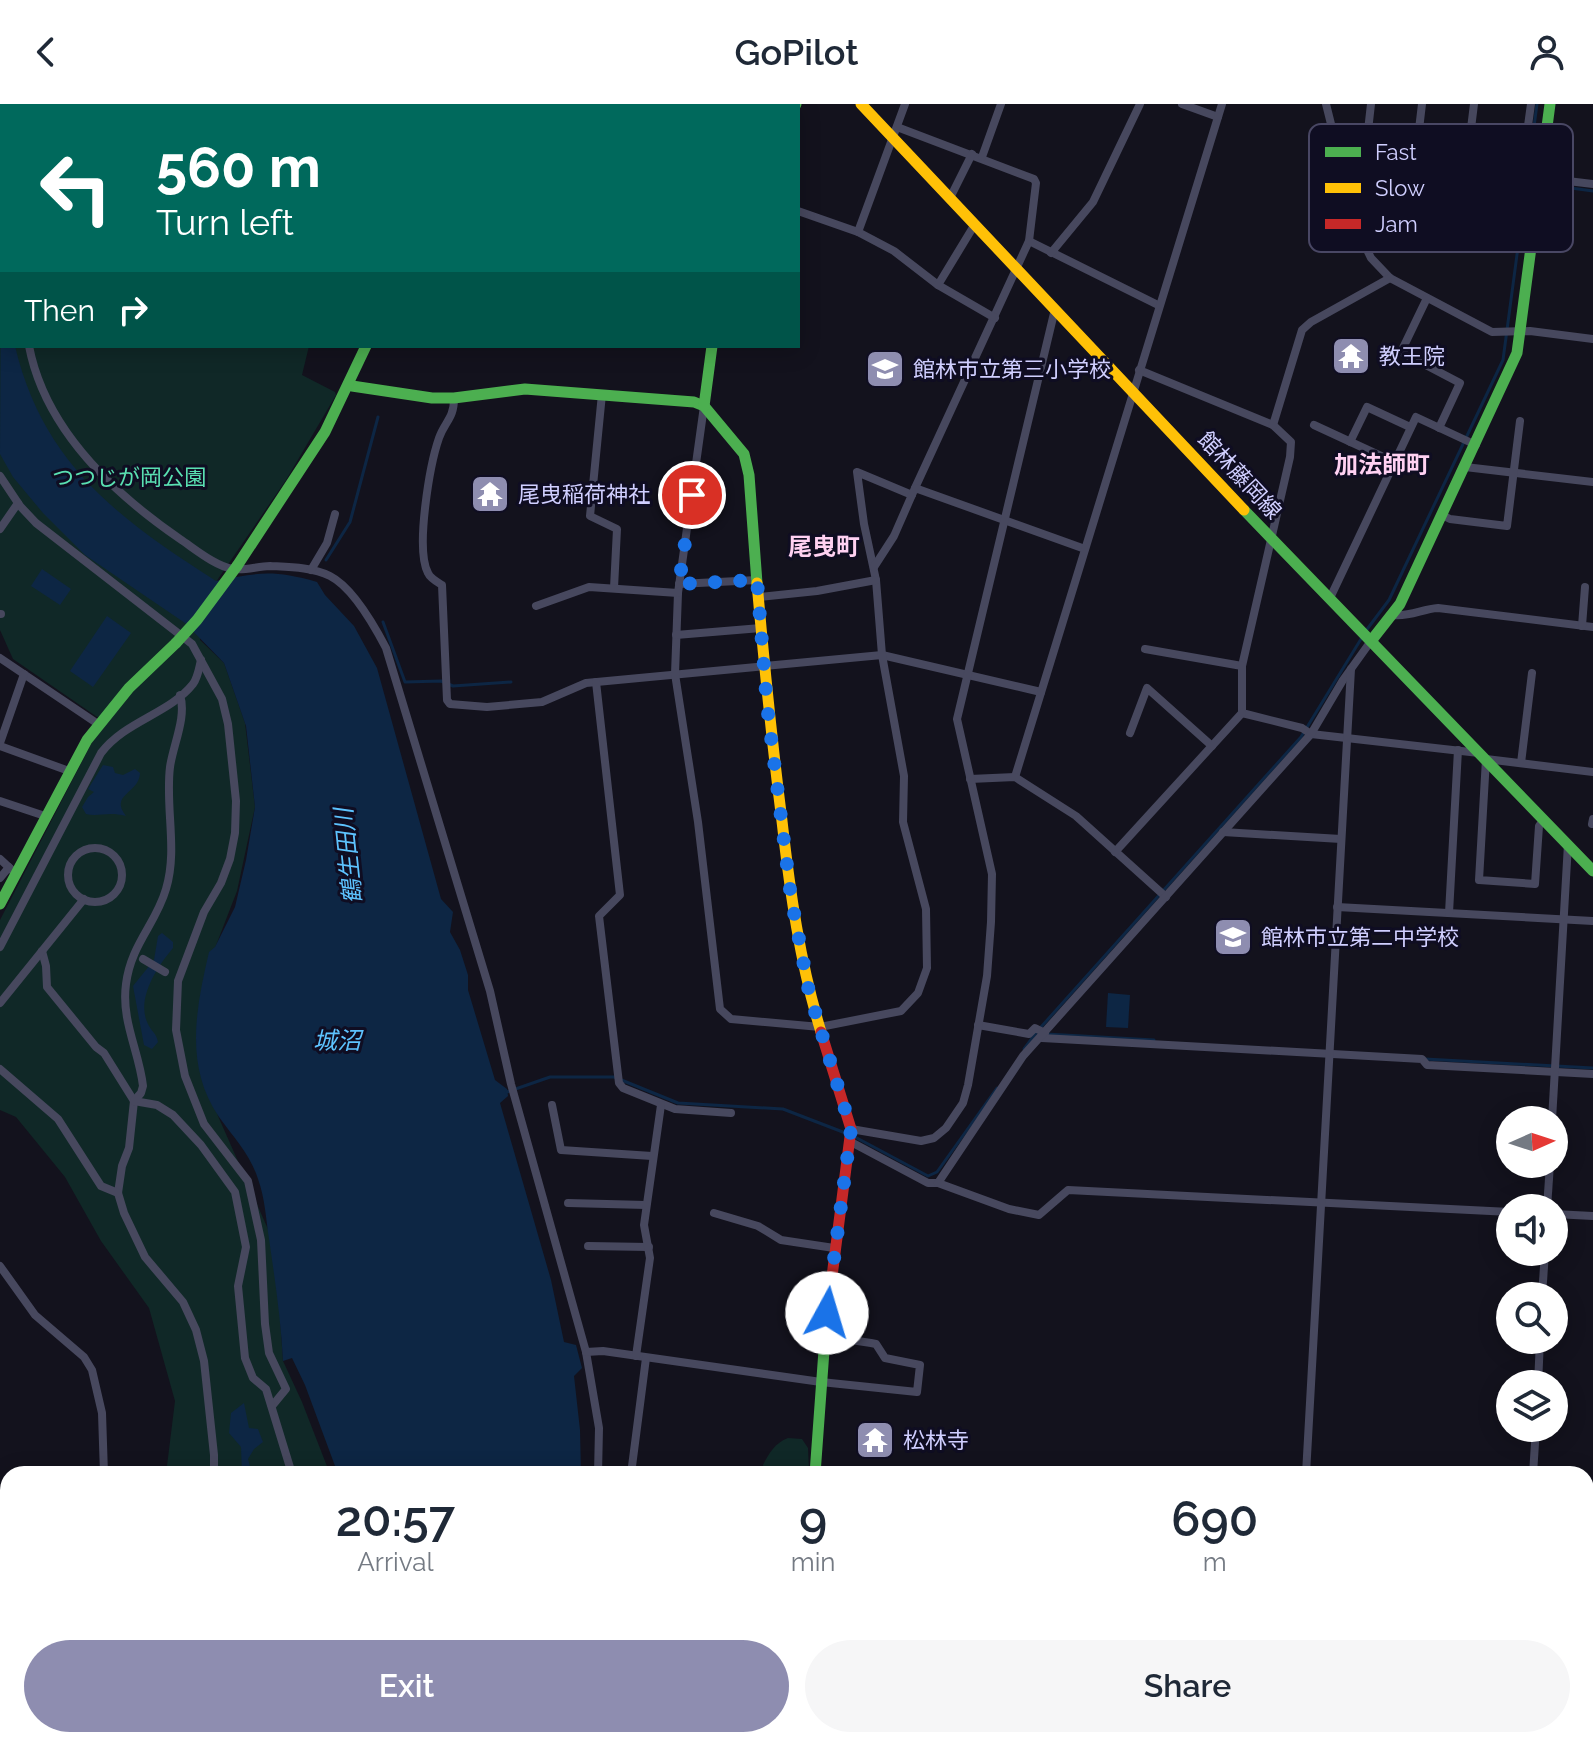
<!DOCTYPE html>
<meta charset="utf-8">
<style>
:root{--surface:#fff;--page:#f6f6f7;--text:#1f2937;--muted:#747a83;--accent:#8e8db0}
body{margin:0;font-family:Raleway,"Noto Sans JP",sans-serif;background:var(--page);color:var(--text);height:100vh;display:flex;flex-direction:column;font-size:30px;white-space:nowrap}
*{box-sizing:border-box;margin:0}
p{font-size:26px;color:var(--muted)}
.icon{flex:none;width:44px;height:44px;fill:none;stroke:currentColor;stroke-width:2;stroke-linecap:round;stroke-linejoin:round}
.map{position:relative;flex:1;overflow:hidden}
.drawer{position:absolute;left:0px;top:1362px;width:1594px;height:282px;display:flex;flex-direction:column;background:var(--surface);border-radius:24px 24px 0 0;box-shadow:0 4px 20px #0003}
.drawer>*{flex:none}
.hud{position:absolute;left:0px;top:0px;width:800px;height:244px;box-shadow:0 4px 20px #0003;background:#00695c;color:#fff;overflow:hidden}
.needle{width:52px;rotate:87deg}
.tools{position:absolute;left:1496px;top:1002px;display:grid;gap:16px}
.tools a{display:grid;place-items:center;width:72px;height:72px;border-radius:50%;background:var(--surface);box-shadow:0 4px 20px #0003;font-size:40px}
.pin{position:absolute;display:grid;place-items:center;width:68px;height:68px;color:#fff;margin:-34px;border:4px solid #fff;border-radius:50%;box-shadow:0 2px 8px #0007}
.me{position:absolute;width:88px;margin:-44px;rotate:6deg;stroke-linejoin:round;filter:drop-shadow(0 0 6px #0008)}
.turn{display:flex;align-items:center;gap:28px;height:168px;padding:0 24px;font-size:36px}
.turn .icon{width:104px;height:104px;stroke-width:2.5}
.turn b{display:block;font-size:56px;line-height:68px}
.then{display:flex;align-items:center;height:76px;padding:0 24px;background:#0003;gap:16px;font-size:30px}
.eta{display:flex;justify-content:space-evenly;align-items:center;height:136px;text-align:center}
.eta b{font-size:48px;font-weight:600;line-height:56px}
.primary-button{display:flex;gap:16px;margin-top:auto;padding:16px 24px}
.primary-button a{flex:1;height:92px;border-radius:48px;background:var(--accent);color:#fff;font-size:32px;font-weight:600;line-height:92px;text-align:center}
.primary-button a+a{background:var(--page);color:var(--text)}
header{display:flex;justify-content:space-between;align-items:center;height:104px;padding:0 24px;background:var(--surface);font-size:36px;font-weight:600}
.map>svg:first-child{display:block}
.green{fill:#102827}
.water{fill:#0d2644}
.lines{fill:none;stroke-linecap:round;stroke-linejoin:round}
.stream{stroke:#0d2644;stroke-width:3}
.street{stroke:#47485e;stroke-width:8}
.fast{stroke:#4caf50;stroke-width:11}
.slow{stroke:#ffc107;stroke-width:11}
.jam{stroke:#c62828;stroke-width:11}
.fast-bridge{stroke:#4caf50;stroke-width:11}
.route{stroke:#1a73e8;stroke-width:14;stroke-dasharray:0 25.2}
.labels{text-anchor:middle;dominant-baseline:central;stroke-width:6;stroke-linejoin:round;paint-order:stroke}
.poi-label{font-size:22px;fill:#d0cfff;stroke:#0f0d22;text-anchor:start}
.street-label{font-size:22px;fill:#d0cfff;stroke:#0f0d22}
.park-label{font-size:22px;fill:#5ae0b2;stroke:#0f0d22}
.neighbourhood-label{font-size:24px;font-weight:bold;fill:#ffd1f2;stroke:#0f0d22}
.water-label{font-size:24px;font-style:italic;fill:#5dc3ff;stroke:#0f0d22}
.key{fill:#0f0d22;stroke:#494764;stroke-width:2}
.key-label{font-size:22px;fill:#d0cfff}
</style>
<header><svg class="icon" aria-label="back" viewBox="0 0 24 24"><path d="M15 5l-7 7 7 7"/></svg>GoPilot<svg class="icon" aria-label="person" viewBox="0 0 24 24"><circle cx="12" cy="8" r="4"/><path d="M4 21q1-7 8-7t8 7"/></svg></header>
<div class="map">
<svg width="1593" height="1643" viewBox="0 0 1593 1643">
<rect width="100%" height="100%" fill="#13121d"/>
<g class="green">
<path d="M 0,0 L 445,0 L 2,2 L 2,242 L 214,242 L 214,244 L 215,242 L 309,242 L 302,271 L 335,288 L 336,291 L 286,376 L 209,488 L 200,536 L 224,559 L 245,619 L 255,703 L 237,787 L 215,844 L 196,936 L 218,1012 L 275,1141 L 283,1257 L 302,1298 L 330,1370 L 166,1370 L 175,1297 L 149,1204 L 101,1137 L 65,1073 L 16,1013 L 0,1006 L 0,816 L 103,617 L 13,555 L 0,526 Z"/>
<path d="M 788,1334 L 802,1335 L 808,1344 L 809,1366 L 805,1370 L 765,1370 L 763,1361 C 769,1349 775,1339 788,1334 Z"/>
<path d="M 198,1636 L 356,1636 L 355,1643 L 198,1643 Z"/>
</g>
<g class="water">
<path d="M 2,20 L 2,242 L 15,242 C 43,360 119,415 216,477 C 259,468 274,466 317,478 L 325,491 L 354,522 L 377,564 L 441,795 L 453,808 L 450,828 L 460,846 L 468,871 L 468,886 L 495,976 L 507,985 L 508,992 L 500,999 L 551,1176 L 564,1238 L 576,1241 L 582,1264 L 574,1272 L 580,1326 L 581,1370 L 338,1370 L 305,1281 L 292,1254 L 283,1257 C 281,1216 275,1176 269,1135 C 266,1116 265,1094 258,1075 C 250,1050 234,1034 219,1013 C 184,962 196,904 209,848 L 215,843 L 235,803 L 246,756 L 255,703 L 246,622 L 224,559 L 185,519 L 85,451 L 43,409 L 13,373 L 0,350 Z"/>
<path d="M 42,465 L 71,485 L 60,501 L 31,482 Z"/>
<path d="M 107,512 L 131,529 L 93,583 L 70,567 Z"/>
<path d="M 103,661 L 113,663 L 115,669 L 123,671 L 135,665 L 140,669 C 139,690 109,690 126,712 C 108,707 99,713 86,710 L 82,703 L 88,693 L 94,688 L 88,685 Z"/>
<path d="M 162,829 L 173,838 L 173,844 C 158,862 134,896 149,922 C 153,929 156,929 158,938 L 152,945 L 144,941 L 133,882 L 154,856 L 158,832 Z"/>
<path d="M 1108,889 L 1130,891 L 1128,924 L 1106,923 Z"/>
<path d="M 244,1299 L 249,1324 L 258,1325 L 263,1338 L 254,1345 L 248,1355 L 252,1370 L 242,1370 L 241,1343 L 229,1329 L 231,1309 Z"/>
<path d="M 356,1636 L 586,1636 L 587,1643 L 355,1643 Z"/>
</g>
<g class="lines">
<g class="stream">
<path d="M 1527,78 L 1593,87"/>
<path d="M 326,456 L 350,418 L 378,313"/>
<path d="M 383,518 L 405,578 L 441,577 L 453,582 L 511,578"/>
<path d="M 1365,528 L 1389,496 L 1503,256 L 1537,0"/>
<path d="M 1041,923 L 1301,633 L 1361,535"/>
<path d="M 1046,930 L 1154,936"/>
<path d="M 1024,945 L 1036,929"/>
<path d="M 1425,955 L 1593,964"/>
<path d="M 507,988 L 550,973 L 614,973 L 678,999 L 783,1005 L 848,1030"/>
<path d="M 855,1033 L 928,1072 L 937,1068 L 997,984"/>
</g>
<g class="street">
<path d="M 1182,0 L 1218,13"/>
<path d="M 1326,0 L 1333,28 L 1337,70 L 1344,98 L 1371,154 L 1390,174 L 1492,228 L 1530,227 L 1593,235"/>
<path d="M 1371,0 L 1365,53 L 1593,80"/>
<path d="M 84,2 L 85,0"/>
<path d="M 897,23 L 1034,75 L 1036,79 L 1029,137 L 915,384"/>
<path d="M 982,53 L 1001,0"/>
<path d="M 1415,59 L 1422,0"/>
<path d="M 1466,65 L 1474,0"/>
<path d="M 1521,72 L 1531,0"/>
<path d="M 950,94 L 972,50"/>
<path d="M 798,107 L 858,128 L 894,147 L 938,181"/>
<path d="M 975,120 L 938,181 L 995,214"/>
<path d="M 858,128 L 905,0"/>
<path d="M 1029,137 L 1158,201"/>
<path d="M 1051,149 L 1093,98 L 1140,0"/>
<path d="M 1427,194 L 1401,248 L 1460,279 L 1439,324"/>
<path d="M 29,242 C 45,326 113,389 180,435 C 195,445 215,462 233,465 C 245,467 258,462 270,462 C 289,463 312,463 330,472 C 352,483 375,523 386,544 L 490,887 L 511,980 L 586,1248 L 599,1324 L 598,1370"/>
<path d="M 1139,266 L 1273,321 L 1291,338 L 1290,353 L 1242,562 L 1242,609 L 1302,624 L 1311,630 L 1479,649"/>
<path d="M 602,290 L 590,412 L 617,425 L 614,484"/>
<path d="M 454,294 C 454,315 445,317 439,334 C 430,360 415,445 428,469 C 430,474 437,478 442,481 L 447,596 L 450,600 L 487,603 L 542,598 L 586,579 L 882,551 L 1041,588"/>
<path d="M 704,302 L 678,489 L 675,570 L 698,718 L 720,905 L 731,915 L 820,923 L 901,907 L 918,889 L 927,864 L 926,805 L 903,718 L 904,672 L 882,551 L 876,476 L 864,420 L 857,368 L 912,391"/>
<path d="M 1273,321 L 1302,226 L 1311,218 L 1390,174"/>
<path d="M 1314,321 L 1394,358"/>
<path d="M 1350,338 L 1367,303 L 1410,323"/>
<path d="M 1465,363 L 1593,378"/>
<path d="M 0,372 L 20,402 L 36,419 L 192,540 L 222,595 L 228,620 L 236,697 L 235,729 L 230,755 L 221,779 L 204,808 L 178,877 L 176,926 L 185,972 L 204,1020 L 248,1077 L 261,1136 L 265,1220 L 269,1249 L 286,1285 L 272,1302"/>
<path d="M 1442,411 L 1450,415 L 1507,422 L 1520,317"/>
<path d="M 0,425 L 18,399"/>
<path d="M 874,463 L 894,432 L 915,384 L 1085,445"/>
<path d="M 311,466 L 327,439 L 335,410"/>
<path d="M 679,480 L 757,476"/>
<path d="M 759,493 L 817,487 L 876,476"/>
<path d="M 1330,494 L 1416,313 L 1476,341"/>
<path d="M 536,502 L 589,483 L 678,489"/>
<path d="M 0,510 L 1,510"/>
<path d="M 1393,511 C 1410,513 1422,505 1438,504 L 1593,523"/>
<path d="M 1582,522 L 1585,483"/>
<path d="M 676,531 L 761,524"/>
<path d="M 1145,545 L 1242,562"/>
<path d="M 0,554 L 98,620"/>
<path d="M 596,578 L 620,791 L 599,812 L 619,979 L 623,984 L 675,1005 L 731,1009"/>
<path d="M 1130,629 L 1147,584 L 1212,642"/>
<path d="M 0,639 L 24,570"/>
<path d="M 0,642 L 69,667"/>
<path d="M 1521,659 L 1532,569"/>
<path d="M 1015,673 C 1085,449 1151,224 1222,0"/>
<path d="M 970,675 L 1015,673 L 1076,712 L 1166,793"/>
<path d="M 0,697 L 45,712"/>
<path d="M 1544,715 L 1539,722 L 1535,780 L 1479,776 L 1486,655 L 1593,668"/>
<path d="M 1592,720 L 1593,715"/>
<path d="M 1223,728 L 1341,735"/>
<circle cx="95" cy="771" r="27"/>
<path d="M 1115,748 L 1242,609"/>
<path d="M 0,755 L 15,769"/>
<path d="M 0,774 L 9,763"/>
<path d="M 1337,803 L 1593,817"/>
<path d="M 1449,809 L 1458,646"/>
<path d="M 0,843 L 101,649 C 125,617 169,610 193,580 C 198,573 199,564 201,556"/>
<path d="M 42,847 L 46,862 L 47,883 L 96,943 L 104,949 L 134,997 L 129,1044 L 122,1062 L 118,1089 L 124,1109 L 145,1153 L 183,1198 L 196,1226 L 204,1257 L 214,1351 L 214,1370"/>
<path d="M 143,855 L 165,868"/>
<path d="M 0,899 L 84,795"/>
<path d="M 978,921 L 1029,930 L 1035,924 L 1045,929"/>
<path d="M 1042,934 L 1422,955 L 1427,961 L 1593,970"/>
<path d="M 0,965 L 58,1015 L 101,1082 L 118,1089"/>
<path d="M 134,997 L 157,1001 L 173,1011 L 201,1041 L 235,1088 L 246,1143 L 238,1182 L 245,1254 L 253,1274 L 266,1285 L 292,1370"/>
<path d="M 134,997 L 141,989 L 143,982 C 139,947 121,917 126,880 C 131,840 156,820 166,785 C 178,746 165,703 170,663 C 173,641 187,613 180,591"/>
<path d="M 552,1001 L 561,1046 L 652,1052"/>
<path d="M 1552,1016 L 1568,740"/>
<path d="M 851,1025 L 921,1037 L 934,1034 L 946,1024 L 963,999 L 968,981 L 987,872 L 991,818 L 992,770 L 957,615 L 1055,205"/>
<path d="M 851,1038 L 928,1079 L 938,1079 L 1023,952 L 1311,630 L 1343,576 L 1371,537"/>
<path d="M 938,1079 L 1009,1105 L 1039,1111 L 1068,1086 L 1510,1108"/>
<path d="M 568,1099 L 646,1101"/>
<path d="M 1547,1104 L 1550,1060"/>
<path d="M 714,1109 L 758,1122 L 781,1136 L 834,1144"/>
<path d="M 1554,1110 L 1593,1112"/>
<path d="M 588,1142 L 649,1143"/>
<path d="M 0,1162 L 35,1211 L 84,1253 L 92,1266 L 102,1309 L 104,1370"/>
<path d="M 1542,1192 L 1545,1148"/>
<path d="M 586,1248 L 603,1247 L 821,1278 L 917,1288 L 920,1261 L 885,1254 L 876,1240 L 871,1239 L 824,1232"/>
<path d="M 636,1252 L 650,1154 L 644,1121 L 661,1001"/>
<path d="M 1538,1280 L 1540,1236"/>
<path d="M 631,1370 L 646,1254"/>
<path d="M 1306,1370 L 1351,565"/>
<path d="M 1533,1370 L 1536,1324"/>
<path d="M 1586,1399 L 1593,1400"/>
<path d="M 0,1581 L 8,1583"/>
<path d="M 608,1636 L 609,1643"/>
<path d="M 44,1643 L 44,1636"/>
<path d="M 114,1643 L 115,1636"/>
<path d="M 193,1643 L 193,1636"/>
<path d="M 291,1643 L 292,1636"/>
<path d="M 866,1643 L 866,1636"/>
<path d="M 1016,1643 L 1017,1636"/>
<path d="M 1291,1643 L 1291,1636"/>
<path d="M 1518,1643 L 1519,1636"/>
</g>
<g class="fast">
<path d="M 795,2 L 796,0"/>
<path d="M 352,282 L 432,294 L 454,294 L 525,285 L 694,298 L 704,302 L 744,350 L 749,371 L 757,479"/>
<path d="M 704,302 L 712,242"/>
<path d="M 1244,406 L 1593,767"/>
<path d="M 237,462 L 325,328 L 366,242"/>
<path d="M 1371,537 L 1400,500 L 1517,249 L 1550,0"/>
<path d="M 0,800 L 87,636 L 129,584 L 176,539"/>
<path d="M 815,1370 L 826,1219"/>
<path d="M 0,1429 L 8,1434"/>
</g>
<g class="slow">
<path d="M 457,0 L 457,2"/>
<path d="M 861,0 L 1244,406"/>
<path d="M 757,479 C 764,559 772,638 782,717 C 790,788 800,859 821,928"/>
<path d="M 794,1643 L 795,1636"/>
</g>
<path class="jam" d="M 821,928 L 851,1025 L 826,1219"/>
<path class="fast-bridge" d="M 176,539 L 197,516 L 237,462"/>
</g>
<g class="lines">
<path class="route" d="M 692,391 L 679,480 L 757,476 L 767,601 L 791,793 L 809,888 L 851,1025 L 827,1209"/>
</g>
<defs>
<g id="temple-square" transform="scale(2)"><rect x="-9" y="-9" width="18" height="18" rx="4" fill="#8e8db0" stroke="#0f0d22"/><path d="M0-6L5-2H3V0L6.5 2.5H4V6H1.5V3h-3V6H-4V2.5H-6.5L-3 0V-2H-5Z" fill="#fff"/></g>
<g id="school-square" transform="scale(2)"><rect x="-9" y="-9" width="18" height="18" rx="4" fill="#8e8db0" stroke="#0f0d22"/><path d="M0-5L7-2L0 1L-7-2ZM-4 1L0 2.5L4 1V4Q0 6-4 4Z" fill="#fff"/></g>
</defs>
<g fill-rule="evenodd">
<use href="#temple-square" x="1351" y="252"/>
<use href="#school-square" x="885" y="265"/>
<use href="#temple-square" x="490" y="390"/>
<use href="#school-square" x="1233" y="833"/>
<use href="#temple-square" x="875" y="1336"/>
</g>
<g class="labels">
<g class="poi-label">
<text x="1379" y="252">教王院</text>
<text x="913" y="265">館林市立第三小学校</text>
<text x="518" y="390">尾曳稲荷神社</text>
<text x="1261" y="833">館林市立第二中学校</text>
<text x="903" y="1336">松林寺</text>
</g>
<g class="street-label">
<text transform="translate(1240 371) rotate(47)">館林藤岡線</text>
</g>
<g class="park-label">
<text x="129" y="373">つつじが岡公園</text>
</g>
<g class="neighbourhood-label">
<text x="1382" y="360">加法師町</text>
<text x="824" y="442">尾曳町</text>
</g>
<g class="water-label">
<text transform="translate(348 752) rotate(-96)">鶴生田川</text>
<text x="337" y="936">城沼</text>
</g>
</g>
<rect x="1309" y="20" width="264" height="128" rx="12" class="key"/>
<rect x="1325" y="43" width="36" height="10" fill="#4caf50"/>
<rect x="1325" y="79" width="36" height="10" fill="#ffc107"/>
<rect x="1325" y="115" width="36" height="10" fill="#c62828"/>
<g class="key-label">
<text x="1375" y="56">Fast</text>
<text x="1375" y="92">Slow</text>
<text x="1375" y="128">Jam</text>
</g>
</svg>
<div class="tools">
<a><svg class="needle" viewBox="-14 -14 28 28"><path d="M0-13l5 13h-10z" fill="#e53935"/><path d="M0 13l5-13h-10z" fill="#747a83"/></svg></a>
<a><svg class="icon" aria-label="sound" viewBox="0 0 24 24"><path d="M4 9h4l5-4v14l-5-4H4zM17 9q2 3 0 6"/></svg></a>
<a><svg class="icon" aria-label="search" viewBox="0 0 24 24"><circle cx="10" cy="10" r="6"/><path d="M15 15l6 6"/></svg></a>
<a><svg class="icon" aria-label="layers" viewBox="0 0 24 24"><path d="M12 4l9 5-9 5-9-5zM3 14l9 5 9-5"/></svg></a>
</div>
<div class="pin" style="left:692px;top:391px;background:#d93025"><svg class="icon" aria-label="arrive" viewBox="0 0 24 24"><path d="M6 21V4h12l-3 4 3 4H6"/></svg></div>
<svg class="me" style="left:827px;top:1209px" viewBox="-20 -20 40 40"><circle r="19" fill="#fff"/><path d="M0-13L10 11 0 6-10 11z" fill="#1a73e8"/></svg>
<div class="hud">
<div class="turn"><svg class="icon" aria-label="left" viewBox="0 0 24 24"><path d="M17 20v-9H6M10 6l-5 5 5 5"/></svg><div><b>560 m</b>Turn left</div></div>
<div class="then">Then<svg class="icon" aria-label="right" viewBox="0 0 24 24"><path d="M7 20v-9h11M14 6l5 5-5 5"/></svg></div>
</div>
<section class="drawer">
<div class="eta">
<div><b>20:57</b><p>Arrival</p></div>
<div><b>9</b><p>min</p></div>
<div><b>690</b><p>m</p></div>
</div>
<div class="primary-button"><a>Exit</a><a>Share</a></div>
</section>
</div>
